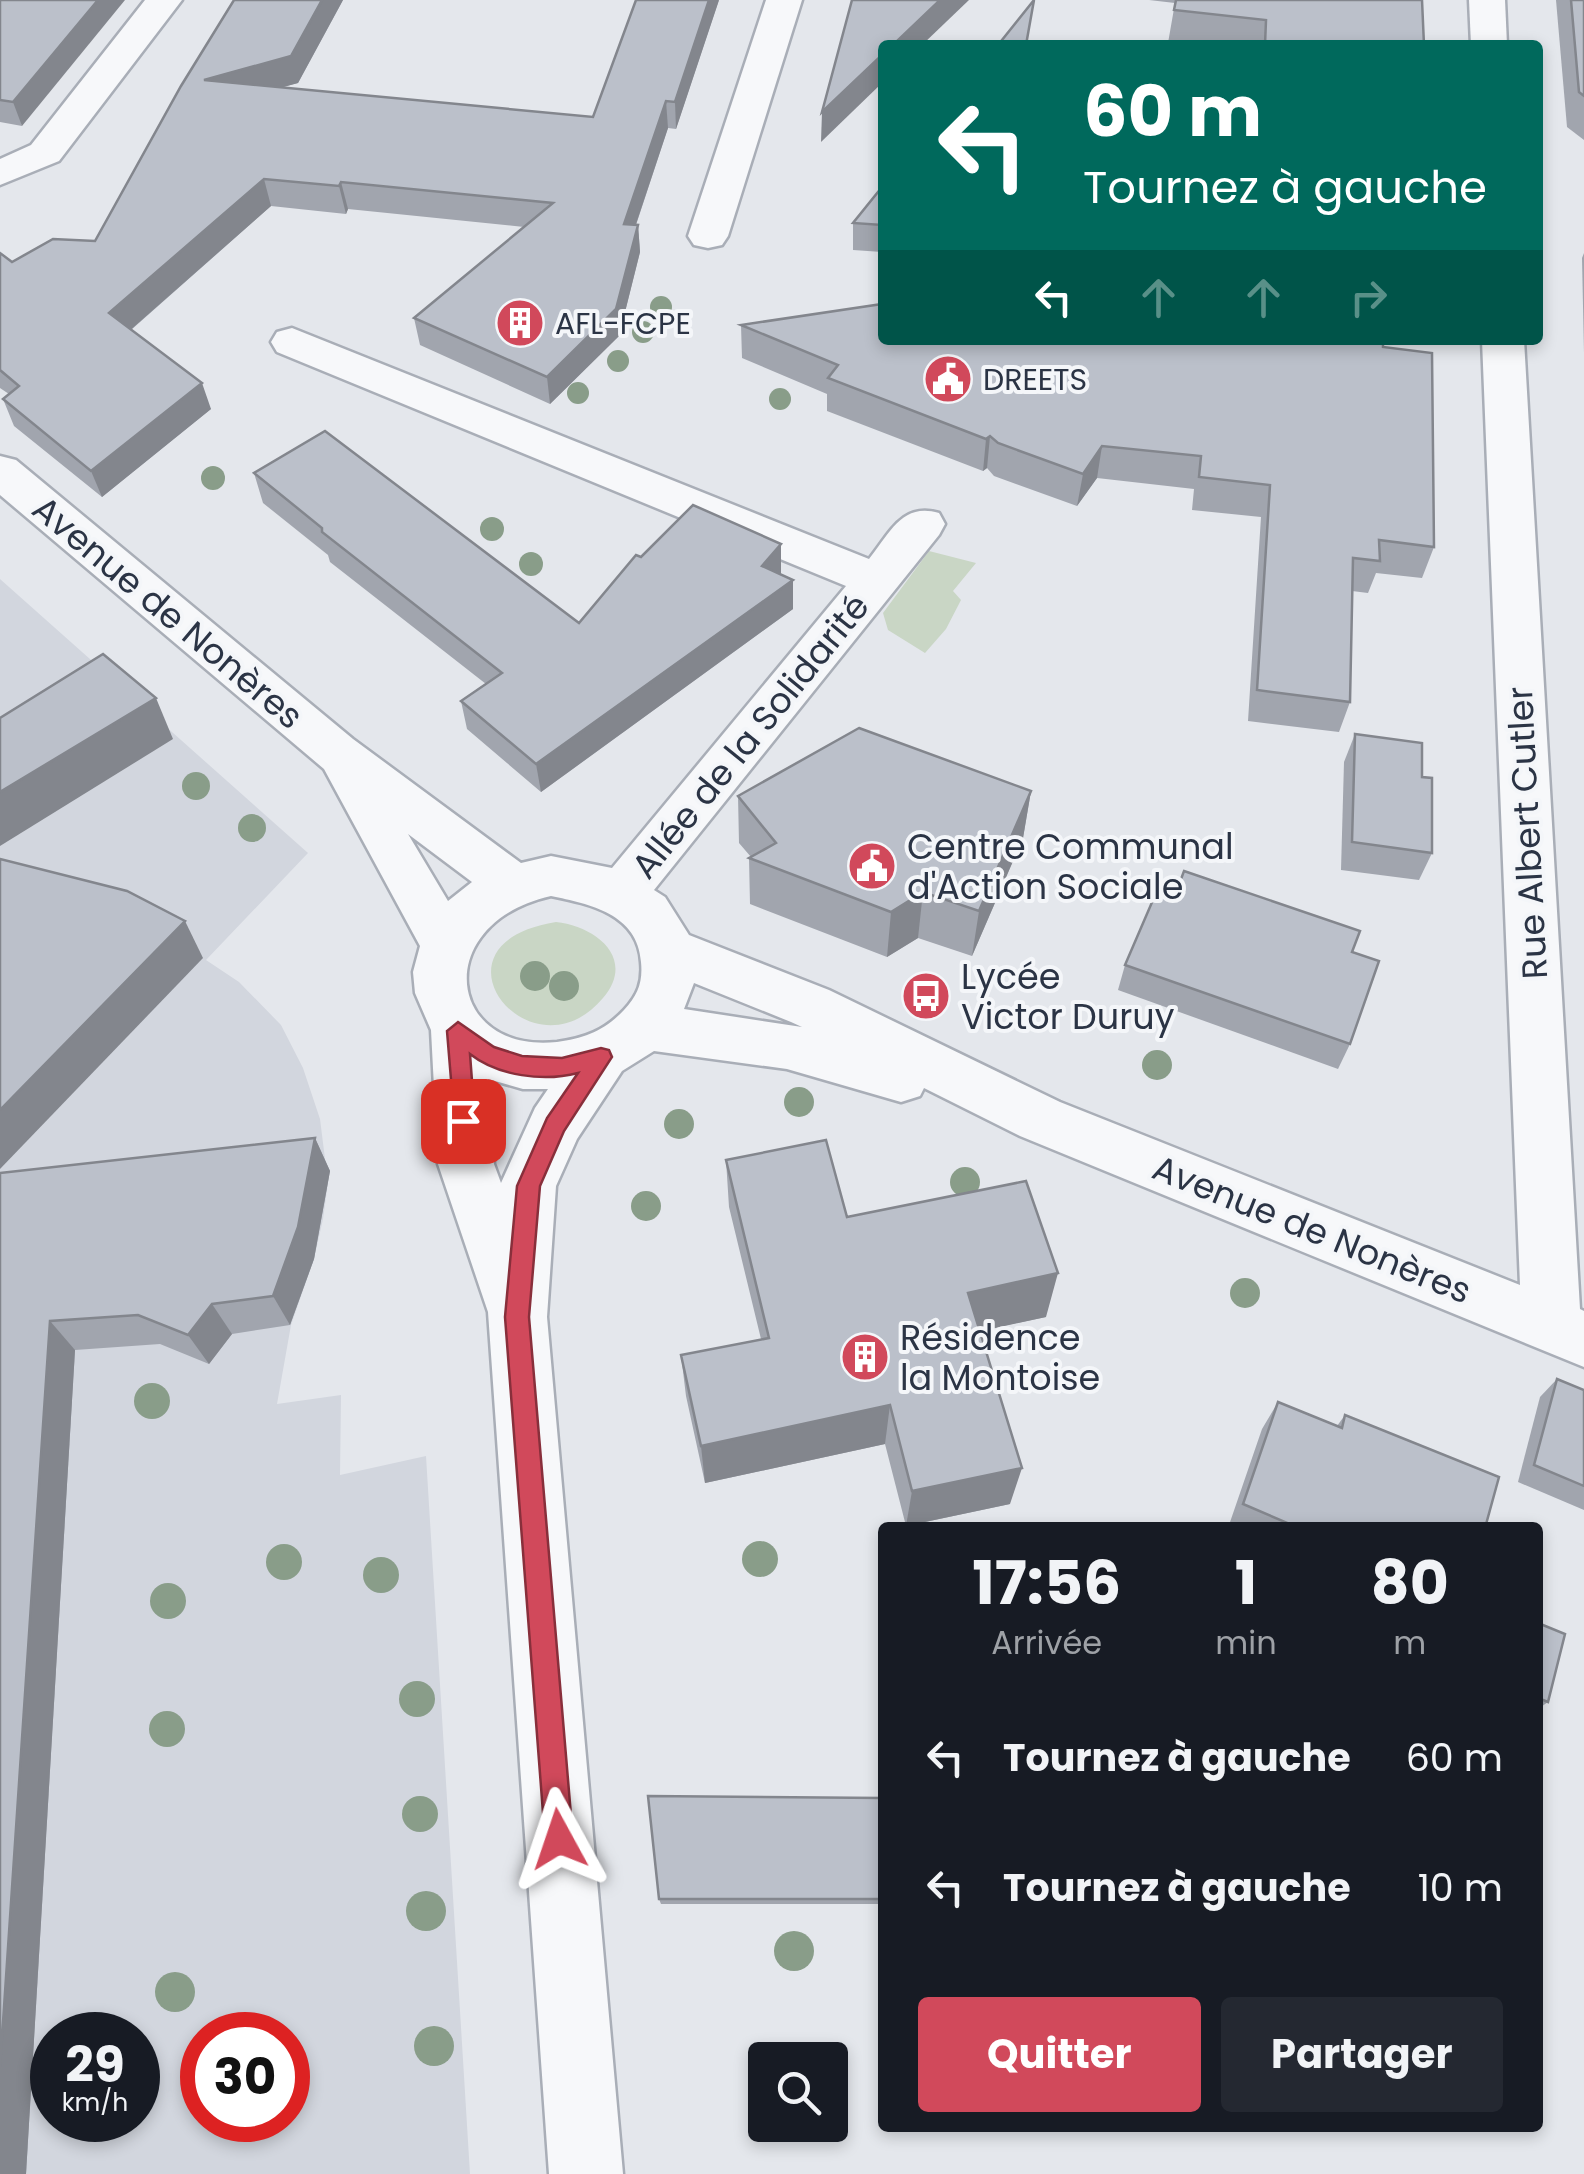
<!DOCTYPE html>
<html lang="fr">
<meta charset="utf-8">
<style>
:root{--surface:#171b24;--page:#242831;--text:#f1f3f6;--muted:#9ea1a6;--accent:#d1495b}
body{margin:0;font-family:Poppins,sans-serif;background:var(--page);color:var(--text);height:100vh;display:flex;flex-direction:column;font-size:38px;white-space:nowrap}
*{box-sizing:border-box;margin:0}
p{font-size:32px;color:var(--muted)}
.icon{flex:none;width:55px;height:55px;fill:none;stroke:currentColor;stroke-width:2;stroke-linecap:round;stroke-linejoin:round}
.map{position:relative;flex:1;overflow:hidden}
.side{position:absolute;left:878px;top:1522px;width:665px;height:610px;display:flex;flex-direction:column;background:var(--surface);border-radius:10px;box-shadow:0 5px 15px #0003}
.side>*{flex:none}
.guide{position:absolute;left:878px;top:40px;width:665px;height:305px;border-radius:10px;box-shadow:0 5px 15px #0003;background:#00695c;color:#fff;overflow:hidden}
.fabs{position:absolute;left:748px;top:2042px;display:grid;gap:20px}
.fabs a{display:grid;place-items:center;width:100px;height:100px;border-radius:10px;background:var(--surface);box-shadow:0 5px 15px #0003;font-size:50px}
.speed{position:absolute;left:30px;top:2012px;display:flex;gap:20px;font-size:50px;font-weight:700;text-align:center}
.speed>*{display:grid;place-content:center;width:130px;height:130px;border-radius:50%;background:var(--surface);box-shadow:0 5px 15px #0003;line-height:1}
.speed small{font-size:25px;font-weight:400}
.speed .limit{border:15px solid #d22;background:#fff;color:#111}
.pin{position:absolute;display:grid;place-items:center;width:85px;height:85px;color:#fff;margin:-42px;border-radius:20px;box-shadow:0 5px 15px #0006}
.me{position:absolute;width:110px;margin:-55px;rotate:355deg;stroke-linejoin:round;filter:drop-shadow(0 0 8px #0008)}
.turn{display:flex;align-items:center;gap:35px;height:210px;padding:0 40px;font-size:45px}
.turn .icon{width:130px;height:130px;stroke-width:2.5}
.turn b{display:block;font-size:70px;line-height:85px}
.lanes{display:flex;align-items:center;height:95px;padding:0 40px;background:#0003;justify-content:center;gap:50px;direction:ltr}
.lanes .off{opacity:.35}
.eta{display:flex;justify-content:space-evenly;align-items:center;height:170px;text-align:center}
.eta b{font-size:60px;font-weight:700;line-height:70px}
.cta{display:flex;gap:20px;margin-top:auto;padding:20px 40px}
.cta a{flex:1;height:115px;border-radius:10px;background:var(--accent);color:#fff;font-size:40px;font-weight:700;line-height:115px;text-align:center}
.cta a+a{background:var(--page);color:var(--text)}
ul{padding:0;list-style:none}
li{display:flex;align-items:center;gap:30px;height:130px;padding:0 40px}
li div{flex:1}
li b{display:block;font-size:38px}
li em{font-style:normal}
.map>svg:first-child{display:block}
.built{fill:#d2d6de;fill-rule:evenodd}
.green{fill:#c9d6c5}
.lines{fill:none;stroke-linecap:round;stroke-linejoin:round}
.minor-casing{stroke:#a9aeb7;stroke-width:5}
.minor{fill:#f7f8fa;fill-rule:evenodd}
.tree{fill:#899d89}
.wall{fill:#a1a5ae}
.shaded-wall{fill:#83868d}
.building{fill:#bbc0ca;stroke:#83868d;stroke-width:2.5}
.route{fill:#d1495b;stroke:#882f3b;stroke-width:2.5}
.labels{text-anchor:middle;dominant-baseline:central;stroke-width:8;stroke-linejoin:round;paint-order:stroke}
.far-poi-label{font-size:30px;fill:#2b3445;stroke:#f4f6f9;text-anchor:start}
.street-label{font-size:35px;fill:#2b3445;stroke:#f4f6f9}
.poi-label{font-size:35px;fill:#2b3445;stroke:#f4f6f9;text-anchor:start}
</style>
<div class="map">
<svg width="1584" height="2174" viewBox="0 0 1584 2174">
<rect width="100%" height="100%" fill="#e4e7ec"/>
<path class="built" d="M 0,579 L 308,853 L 206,960 L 239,982 L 281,1025 L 303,1068 L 320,1119 L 328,1183 L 323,1219 L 314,1259 L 291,1325 L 277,1404 L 341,1395 L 340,1475 L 426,1456 L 470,2174 L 0,2174 ZM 52,2035 L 138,2035 L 138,2120 L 52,2120 ZM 202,2035 L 288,2035 L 288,2120 L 202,2120 Z"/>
<g class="green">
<path d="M 929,551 L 976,563 L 953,591 L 961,600 L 946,629 L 925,653 L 888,630 L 883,613 Z"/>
<path d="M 556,922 C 595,926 637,958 603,998 C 532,1083 418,944 556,922 Z"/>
</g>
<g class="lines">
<g class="minor-casing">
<g id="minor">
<path d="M 145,0 L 182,0 L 59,161 L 0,185 L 0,159 L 31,145 Z"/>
<path d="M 766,0 L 802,0 L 728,236 L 722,245 L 708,248 L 694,245 L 688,236 Z"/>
<path d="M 1469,0 L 1505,0 L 1507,45 L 1471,45 Z"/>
<path d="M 292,328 L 869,559 C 890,533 902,502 939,513 L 945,524 L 939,535 L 654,890 L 665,897 L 689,935 L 829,990 L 1060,1102 L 1520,1285 L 1482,340 L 1524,340 L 1580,1309 L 1584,1311 L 1584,1367 L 1020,1136 L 924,1088 L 920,1096 L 901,1102 L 787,1069 L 654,1051 L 622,1071 L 577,1139 L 556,1186 L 547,1317 L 623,2174 L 549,2174 L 488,1312 L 438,1164 L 431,1030 L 415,993 L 413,972 L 420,946 L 324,769 L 0,495 L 0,456 L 16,460 L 353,739 L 521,863 L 551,856 L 612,868 L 846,586 L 277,352 L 271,342 L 277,332 ZM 408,834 L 472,882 L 448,901 ZM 551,896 C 590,904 638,914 641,962 C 643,982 638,995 624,1010 C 604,1031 585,1038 557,1042 C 447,1054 429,924 551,896 ZM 694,983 L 791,1022 L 802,1027 L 684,1009 ZM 488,1079 L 523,1089 L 548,1089 L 535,1108 L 501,1183 L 494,1164 Z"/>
</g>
</g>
<use href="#minor" class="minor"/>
</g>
<g class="tree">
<circle cx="661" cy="307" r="11"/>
<circle cx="643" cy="332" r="11"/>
<circle cx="618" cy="361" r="11"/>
<circle cx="578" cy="393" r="11"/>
<circle cx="780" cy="399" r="11"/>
<circle cx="213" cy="478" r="12"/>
<circle cx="492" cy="529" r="12"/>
<circle cx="531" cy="564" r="12"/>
<circle cx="196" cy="786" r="14"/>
<circle cx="252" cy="828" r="14"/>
<circle cx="535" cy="976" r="15"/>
<circle cx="564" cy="986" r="15"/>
<circle cx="1157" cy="1065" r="15"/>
<circle cx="799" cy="1102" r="15"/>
<circle cx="679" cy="1124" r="15"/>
<circle cx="965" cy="1182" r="15"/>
<circle cx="646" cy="1206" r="15"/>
<circle cx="1245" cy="1293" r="15"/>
<circle cx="152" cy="1401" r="18"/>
<circle cx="760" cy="1559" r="18"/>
<circle cx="284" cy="1562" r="18"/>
<circle cx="381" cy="1575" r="18"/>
<circle cx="168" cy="1601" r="18"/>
<circle cx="417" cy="1699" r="18"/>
<circle cx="167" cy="1729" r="18"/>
<circle cx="420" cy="1814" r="18"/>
<circle cx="426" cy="1911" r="20"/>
<circle cx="794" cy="1951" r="20"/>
<circle cx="175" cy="1992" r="20"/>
<circle cx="434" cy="2046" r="20"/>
</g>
<g class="wall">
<path d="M 0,0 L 22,126 L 0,122 Z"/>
<path d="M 234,0 L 343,0 L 298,83 L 282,87 L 593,117 L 719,0 L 676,129 L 668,128 L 636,225 L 638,225 L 640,252 L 619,336 L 550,404 L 420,345 L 414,318 L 524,227 L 348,209 L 346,214 L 271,206 L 131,330 L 211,409 L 102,497 L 14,426 L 3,399 L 9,394 L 0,388 L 0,253 L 12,262 L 95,241 Z"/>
<path d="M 1149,0 L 1422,0 L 1424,45 L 1186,45 L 1168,43 L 1175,3 Z"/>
<path d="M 1556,0 L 1584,0 L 1584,140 L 1567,127 Z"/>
<path d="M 882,187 L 882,252 L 853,250 L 853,223 Z"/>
<path d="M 1584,253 L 1584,353 L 1582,258 Z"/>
<path d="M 741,325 L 1383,347 L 1434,547 L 1422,578 L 1376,573 L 1368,593 L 1352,591 L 1350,702 L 1339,732 L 1248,721 L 1261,517 L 1192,510 L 1194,489 L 1097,478 L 1077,506 L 994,476 L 987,468 L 983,471 L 827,411 L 827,394 L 742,358 Z"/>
<path d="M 254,473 L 579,623 L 641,557 L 781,544 L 781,574 L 793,609 L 541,792 L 467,729 L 461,701 L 486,684 L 330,562 L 328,555 L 263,503 Z"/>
<path d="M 1355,734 L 1422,777 L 1432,853 L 1419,880 L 1341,870 L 1344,762 Z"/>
<path d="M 1031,791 L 1023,838 L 972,956 L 918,938 L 887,957 L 750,904 L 749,858 L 751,857 L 739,843 L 738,796 Z"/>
<path d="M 1352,952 L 1350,1044 L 1338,1069 L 1118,990 L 1125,965 Z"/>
<path d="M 315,1138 L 330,1171 L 314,1259 L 290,1325 L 232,1334 L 209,1364 L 160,1344 L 75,1350 L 26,2174 L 0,1173 Z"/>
<path d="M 726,1160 L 847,1217 L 1046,1317 L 979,1331 L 1010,1504 L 906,1526 L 885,1444 L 705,1483 L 686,1396 L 681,1355 L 761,1339 L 729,1207 Z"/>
<path d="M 1557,1379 L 1584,1390 L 1584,1510 L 1518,1482 L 1540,1397 Z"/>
<path d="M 1278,1402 L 1337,1426 L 1345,1415 L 1485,1528 L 1228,1528 L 1262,1429 Z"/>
<path d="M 1538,1623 L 1548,1702 L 1538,1709 Z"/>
<path d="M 882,1798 L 882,1904 L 661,1904 L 659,1899 Z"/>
</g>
<g class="shaded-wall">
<path d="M 98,0 L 125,0 L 22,126 L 13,102 Z"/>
<path d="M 322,0 L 343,0 L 298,83 L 212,107 L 204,80 Z"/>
<path d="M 709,0 L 719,0 L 676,129 L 675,102 Z"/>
<path d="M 940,0 L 969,0 L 922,45 L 893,45 Z"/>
<path d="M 882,55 L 882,83 L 821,142 L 822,112 Z"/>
<path d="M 666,101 L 668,128 L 627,251 L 624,224 Z"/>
<path d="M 264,179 L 271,206 L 119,340 L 109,313 Z"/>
<path d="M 341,182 L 348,209 L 346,214 L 339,186 Z"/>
<path d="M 638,225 L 640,252 L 619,336 L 550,404 L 547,377 Z"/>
<path d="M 202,383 L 211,409 L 102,497 L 91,471 Z"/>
<path d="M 990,436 L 987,468 L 983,471 L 986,439 Z"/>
<path d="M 1102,446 L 1097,478 L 1077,506 L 1083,474 Z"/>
<path d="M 781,544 L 781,573 L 763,595 L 762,566 Z"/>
<path d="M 793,580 L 793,609 L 541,792 L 536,764 Z"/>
<path d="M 156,698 L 173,739 L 0,846 L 0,792 Z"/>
<path d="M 1031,791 L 1023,838 L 972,956 L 979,911 Z"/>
<path d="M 923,892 L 918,938 L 887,957 L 891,912 Z"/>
<path d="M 185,921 L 203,958 L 0,1169 L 0,1110 Z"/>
<path d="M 315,1138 L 330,1171 L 314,1259 L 290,1325 L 273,1296 Z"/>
<path d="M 1058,1273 L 1046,1317 L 959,1336 L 968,1293 Z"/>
<path d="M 212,1304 L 232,1334 L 209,1364 L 188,1335 Z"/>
<path d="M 50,1321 L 75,1350 L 26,2174 L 0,2174 L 0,2067 Z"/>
<path d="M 890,1405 L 885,1444 L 705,1483 L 701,1446 Z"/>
<path d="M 1022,1468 L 1010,1504 L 906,1526 L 912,1491 Z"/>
</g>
<g class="building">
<path d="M 0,0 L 98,0 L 13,102 L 0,100 Z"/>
<path d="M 234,0 L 322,0 L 291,56 L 204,80 L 593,117 L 636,0 L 709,0 L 675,102 L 666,101 L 624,224 L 638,225 L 616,309 L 547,377 L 414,318 L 553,203 L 341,182 L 339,186 L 264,179 L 109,313 L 202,383 L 91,471 L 3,399 L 19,386 L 0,370 L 0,253 L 12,262 L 53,239 L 95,241 L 181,86 Z"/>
<path d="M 852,0 L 940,0 L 893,45 L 882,45 L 882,55 L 822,112 Z"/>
<path d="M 1034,0 L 1026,45 L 998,45 Z"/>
<path d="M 1176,0 L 1422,0 L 1424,45 L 1265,45 L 1266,20 L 1174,10 Z"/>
<path d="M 1571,0 L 1584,0 L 1584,96 L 1579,92 Z"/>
<path d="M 882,187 L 882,225 L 853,223 Z"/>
<path d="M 882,304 L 882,340 L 1383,340 L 1383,347 L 1432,353 L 1434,547 L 1379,540 L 1380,561 L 1353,558 L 1350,702 L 1257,690 L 1270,485 L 1199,477 L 1201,456 L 1102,446 L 1083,474 L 998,443 L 990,436 L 986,439 L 828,378 L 838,365 L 741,325 Z"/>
<path d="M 325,431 L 579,623 L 636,555 L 641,557 L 693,505 L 781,544 L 762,566 L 793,580 L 536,764 L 461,701 L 502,673 L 322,532 L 322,528 L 254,473 Z"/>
<path d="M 103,654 L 156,698 L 0,792 L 0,718 Z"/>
<path d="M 859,728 L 1031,791 L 979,911 L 923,892 L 891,912 L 749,858 L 776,843 L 738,796 Z"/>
<path d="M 1355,734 L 1422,743 L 1422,777 L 1432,778 L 1432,853 L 1352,842 Z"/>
<path d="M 0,859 L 127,891 L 185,921 L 0,1110 Z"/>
<path d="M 1184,871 L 1360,931 L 1352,952 L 1379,961 L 1350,1044 L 1125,965 L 1159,886 L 1166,888 L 1169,878 L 1180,882 Z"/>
<path d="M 315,1138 L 298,1227 L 273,1296 L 212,1304 L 188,1335 L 138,1315 L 50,1321 L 0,2067 L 0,1173 Z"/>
<path d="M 826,1140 L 847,1217 L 1026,1181 L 1058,1273 L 968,1293 L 1022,1468 L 912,1491 L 890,1405 L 701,1446 L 681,1355 L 769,1338 L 726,1160 Z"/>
<path d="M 1557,1379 L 1584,1390 L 1584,1486 L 1534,1465 Z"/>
<path d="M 1278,1402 L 1342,1428 L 1345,1415 L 1499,1477 L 1485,1528 L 1299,1528 L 1243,1504 Z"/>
<path d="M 1538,1623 L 1565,1634 L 1548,1702 L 1538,1698 Z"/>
<path d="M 648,1796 L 882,1798 L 882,1899 L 659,1899 Z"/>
</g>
<path class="route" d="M 458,1022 L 494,1047 L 522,1056 L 562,1058 L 601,1048 L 609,1050 L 612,1057 L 564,1131 L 540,1186 L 529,1317 L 573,1839 L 569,1849 L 559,1853 L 549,1849 L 545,1839 L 505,1317 L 517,1186 L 547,1118 L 578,1073 C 544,1082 498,1076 470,1054 L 475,1121 L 471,1128 L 455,1128 L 447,1031 Z"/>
<defs>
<g id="building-disc" transform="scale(2.5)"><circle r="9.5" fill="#d1495b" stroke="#f4f6f9"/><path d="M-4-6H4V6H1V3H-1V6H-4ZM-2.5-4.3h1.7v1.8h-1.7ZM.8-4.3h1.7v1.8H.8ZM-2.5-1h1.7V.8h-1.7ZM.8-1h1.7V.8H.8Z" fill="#fff"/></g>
<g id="civic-disc" transform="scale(2.5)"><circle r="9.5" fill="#d1495b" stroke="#f4f6f9"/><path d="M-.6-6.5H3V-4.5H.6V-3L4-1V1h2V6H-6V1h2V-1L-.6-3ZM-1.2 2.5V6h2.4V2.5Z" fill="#fff"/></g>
<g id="bus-disc" transform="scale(2.5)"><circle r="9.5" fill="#d1495b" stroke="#f4f6f9"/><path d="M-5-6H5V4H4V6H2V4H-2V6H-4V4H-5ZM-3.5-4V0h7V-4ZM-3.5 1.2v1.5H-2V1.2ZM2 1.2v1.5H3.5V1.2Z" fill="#fff"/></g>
</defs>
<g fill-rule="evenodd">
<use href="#building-disc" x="520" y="323"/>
<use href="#civic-disc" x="948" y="379"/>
<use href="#civic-disc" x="872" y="866"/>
<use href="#bus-disc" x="926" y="996"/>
<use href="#building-disc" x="865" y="1357"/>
</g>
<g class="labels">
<g class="far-poi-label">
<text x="555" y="323">AFL-FCPE</text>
<text x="983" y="379">DREETS</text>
</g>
<g class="street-label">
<text transform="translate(168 612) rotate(40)">Avenue de Nonères</text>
<text transform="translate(750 736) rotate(-51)">Allée de la Solidarité</text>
<text transform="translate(1527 833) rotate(-93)">Rue Albert Cutler</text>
<text transform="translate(1312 1229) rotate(22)">Avenue de Nonères</text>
</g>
<g class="poi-label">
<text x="907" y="846">Centre Communal<tspan x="907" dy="40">d'Action Sociale</tspan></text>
<text x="961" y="976">Lycée<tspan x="961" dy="40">Victor Duruy</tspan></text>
<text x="900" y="1337">Résidence<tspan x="900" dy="40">la Montoise</tspan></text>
</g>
</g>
</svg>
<div class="fabs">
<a><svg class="icon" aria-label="search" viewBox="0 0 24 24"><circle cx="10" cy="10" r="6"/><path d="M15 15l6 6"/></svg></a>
</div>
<div class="speed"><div>29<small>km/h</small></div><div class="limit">30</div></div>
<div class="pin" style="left:463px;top:1121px;background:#d93025"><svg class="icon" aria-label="arrive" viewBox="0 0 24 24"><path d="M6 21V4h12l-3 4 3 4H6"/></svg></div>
<svg class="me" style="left:559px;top:1839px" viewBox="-20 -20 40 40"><path d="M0-17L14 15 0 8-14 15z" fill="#d1495b" stroke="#fff" stroke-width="4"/></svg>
<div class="guide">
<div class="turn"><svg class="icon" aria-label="left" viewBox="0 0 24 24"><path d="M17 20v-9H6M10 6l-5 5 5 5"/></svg><div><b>60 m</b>Tournez à gauche</div></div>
<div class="lanes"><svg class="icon" aria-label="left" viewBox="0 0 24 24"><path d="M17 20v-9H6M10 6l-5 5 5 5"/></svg><svg class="icon off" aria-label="ahead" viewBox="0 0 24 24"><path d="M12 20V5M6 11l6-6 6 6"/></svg><svg class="icon off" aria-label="ahead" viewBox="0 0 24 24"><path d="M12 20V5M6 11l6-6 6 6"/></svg><svg class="icon off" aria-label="right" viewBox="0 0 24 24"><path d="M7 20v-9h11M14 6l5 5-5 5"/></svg></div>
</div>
<section class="side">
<div class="eta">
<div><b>17:56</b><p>Arrivée</p></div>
<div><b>1</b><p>min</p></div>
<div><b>80</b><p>m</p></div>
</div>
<ul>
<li><svg class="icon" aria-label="left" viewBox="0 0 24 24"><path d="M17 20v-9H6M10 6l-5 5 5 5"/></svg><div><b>Tournez à gauche</b></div><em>60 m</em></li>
<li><svg class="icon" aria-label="left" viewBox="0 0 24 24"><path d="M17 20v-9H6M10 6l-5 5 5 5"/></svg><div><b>Tournez à gauche</b></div><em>10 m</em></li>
</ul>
<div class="cta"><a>Quitter</a><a>Partager</a></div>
</section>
</div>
